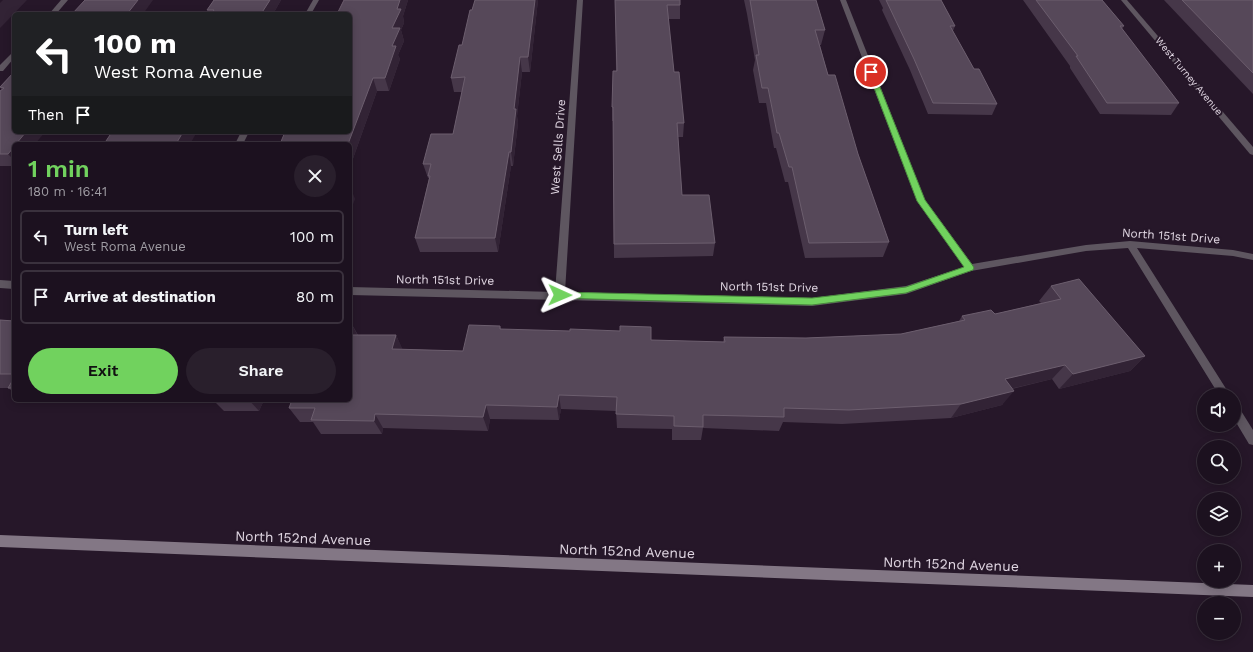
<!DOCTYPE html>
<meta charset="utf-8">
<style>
:root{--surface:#1c111f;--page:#291f2c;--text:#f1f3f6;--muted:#a09da4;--line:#3a313d;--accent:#71d25e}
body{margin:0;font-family:"Work Sans",sans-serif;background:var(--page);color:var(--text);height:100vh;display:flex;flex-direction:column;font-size:15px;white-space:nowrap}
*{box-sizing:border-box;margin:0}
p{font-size:13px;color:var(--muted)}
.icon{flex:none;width:22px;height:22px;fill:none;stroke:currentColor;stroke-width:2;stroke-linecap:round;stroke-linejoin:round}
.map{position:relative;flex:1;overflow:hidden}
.panel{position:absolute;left:12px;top:142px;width:340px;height:260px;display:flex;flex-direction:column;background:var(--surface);border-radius:6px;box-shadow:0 2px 10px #0003,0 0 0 1px var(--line)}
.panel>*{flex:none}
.banner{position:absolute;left:12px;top:12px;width:340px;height:122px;border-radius:6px;box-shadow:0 2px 10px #0003,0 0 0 1px var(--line);background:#202124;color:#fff;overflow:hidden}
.buttons{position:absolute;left:1197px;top:388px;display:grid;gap:8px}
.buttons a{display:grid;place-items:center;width:44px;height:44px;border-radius:50%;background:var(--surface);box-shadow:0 2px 10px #0003,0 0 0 1px var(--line);font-size:20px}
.pin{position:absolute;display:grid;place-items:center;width:34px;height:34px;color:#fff;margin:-17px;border:2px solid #fff;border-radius:50%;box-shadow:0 1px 4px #0007}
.me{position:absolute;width:44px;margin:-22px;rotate:91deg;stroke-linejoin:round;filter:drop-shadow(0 0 3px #0008)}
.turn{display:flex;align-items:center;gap:14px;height:84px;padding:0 16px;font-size:18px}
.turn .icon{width:52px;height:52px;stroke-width:2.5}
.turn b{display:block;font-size:28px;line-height:34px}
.then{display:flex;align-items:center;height:38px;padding:0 16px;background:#0003;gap:8px;font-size:15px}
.round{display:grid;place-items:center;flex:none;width:42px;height:42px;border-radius:21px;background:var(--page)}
.headline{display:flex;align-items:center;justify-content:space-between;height:68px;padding:0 16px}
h1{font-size:24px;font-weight:600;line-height:30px;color:var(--accent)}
.cta{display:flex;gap:8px;margin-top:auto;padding:8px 16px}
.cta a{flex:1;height:46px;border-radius:24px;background:var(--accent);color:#111;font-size:16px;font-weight:600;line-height:46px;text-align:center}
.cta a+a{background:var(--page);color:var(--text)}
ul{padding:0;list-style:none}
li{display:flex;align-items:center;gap:12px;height:54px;margin:0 8px 6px;padding:0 8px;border:2px solid var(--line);border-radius:6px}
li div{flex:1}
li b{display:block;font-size:15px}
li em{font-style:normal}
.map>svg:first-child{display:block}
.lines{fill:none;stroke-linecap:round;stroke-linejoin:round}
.street{fill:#5e5660;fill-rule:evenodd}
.secondary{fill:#837785;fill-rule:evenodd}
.wall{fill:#463749}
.shaded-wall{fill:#322335}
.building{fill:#564859;stroke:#6c5e6e}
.route{fill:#71d25e;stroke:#49883d}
.labels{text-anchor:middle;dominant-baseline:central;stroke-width:4;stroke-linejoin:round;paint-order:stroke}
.far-street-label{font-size:10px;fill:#e0d6e2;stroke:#261729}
.street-label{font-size:12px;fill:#e0d6e2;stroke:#261729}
.near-street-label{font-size:14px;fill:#e0d6e2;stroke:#261729}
</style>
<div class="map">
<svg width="1253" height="652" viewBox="0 0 1253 652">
<rect width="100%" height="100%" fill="#261729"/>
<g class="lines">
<g class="street">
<path d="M 61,0 L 68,0 L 56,14 L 49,14 Z"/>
<path d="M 313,0 L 319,0 L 311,14 L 305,14 Z"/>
<path d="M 577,0 L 583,0 L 565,292 L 812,298 L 906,286 L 964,267 L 917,201 L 840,0 L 846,0 L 925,200 L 972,264 L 1086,245 L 1130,241 L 1233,250 L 1253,254 L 1253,260 L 1233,256 L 1137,248 L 1230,395 L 1219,395 L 1128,248 L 1086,251 L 971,271 L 906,294 L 812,306 L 350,295 L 350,287 L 555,292 Z"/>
<path d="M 1121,0 L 1127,0 L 1253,147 L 1253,155 L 1250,154 Z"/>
<path d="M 14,52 L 14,58 L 3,71 L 0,71 L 0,65 L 12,53 Z"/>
<path d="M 241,132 L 249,132 L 243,144 L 235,144 Z"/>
<path d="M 0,280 L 14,281 L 14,289 L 0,288 Z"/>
<path d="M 1234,404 L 1238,406 L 1253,430 L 1253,445 L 1249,444 L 1234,419 Z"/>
</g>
<path class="secondary" d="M 0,535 L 1253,585 L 1253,597 L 0,547 Z"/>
</g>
<g class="wall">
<path d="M 214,0 L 281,0 L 273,14 L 210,14 L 207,10 Z"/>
<path d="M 344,0 L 408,0 L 403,16 L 404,23 L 401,30 L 404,41 L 398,55 L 400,59 L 389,91 L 377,91 L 350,167 L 350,144 Z"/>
<path d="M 475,0 L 538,0 L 530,72 L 522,72 L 517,116 L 518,123 L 513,166 L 511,166 L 498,252 L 420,252 L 415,238 L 429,178 L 428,178 L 423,164 L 453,134 L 462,92 L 454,92 L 451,78 L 462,45 Z"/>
<path d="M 615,0 L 680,5 L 680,19 L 668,19 L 674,72 L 684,123 L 683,137 L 678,137 L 682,195 L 715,243 L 713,256 L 614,258 L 613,121 L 612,121 L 612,107 L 616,71 Z"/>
<path d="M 744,0 L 816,0 L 825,30 L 821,45 L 820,45 L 828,75 L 858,154 L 889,242 L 883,257 L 805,258 L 788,182 L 785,182 L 776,148 L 774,148 L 766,103 L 759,103 L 753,70 L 755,60 L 747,14 Z"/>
<path d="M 879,0 L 941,0 L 955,26 L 953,31 L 974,69 L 997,104 L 992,115 L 928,114 L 910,70 L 882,10 L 883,8 Z"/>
<path d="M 1023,0 L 1102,0 L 1124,26 L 1122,29 L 1179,103 L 1171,115 L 1100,114 L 1070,68 L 1070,66 Z"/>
<path d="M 1164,0 L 1253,0 L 1253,94 Z"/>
<path d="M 14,72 L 14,166 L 0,166 L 0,91 L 2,90 L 0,87 Z"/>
<path d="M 1051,286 L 1145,356 L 1130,371 L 1059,389 L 1052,379 L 1012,389 L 1002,405 L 951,418 L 842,424 L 783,422 L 779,431 L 703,428 L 701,440 L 672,440 L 672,429 L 617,428 L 616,411 L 561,409 L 559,420 L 490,419 L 488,431 L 383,428 L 382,434 L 321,434 L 313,422 L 300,422 L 289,408 L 350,321 L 358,335 L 396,335 L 402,349 L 463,351 L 500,326 L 501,329 L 651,340 L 723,342 L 724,337 L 806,338 L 901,334 L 959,321 L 962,316 L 995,314 L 1041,303 L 1039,301 Z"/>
<path d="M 0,320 L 14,321 L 14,392 L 8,388 L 0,388 Z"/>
<path d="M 25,400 L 75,400 L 74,402 L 27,402 Z"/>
<path d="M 213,400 L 264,400 L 259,411 L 224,411 Z"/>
</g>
<g class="shaded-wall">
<path d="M 3,0 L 27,0 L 4,24 L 0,28 L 0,3 Z"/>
<path d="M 138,0 L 153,0 L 143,14 L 127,14 Z"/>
<path d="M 270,0 L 281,0 L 273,14 L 261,14 Z"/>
<path d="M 400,0 L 408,0 L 403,16 L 404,23 L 401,30 L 404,41 L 398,55 L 400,59 L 389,91 L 385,78 L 392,28 L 397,9 Z"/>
<path d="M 535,0 L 538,0 L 530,72 L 528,57 Z"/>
<path d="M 520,57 L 522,72 L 517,116 L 518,123 L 513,166 L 511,152 L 514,109 Z"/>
<path d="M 373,78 L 377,91 L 350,167 L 350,144 L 348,144 Z"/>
<path d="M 26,132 L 45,132 L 35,144 L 16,144 Z"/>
<path d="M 183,132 L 197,132 L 190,144 L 176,144 Z"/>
<path d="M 14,147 L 14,160 L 8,154 Z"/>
<path d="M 509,152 L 511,166 L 498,252 L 495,238 Z"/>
<path d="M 350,186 L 355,199 L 350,213 Z"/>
<path d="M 350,321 L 358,336 L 350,342 Z"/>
<path d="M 396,335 L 403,350 L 392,349 Z"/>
<path d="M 1145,356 L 1130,371 L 1059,389 L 1073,374 Z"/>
<path d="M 1065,365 L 1052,379 L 993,393 L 1005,379 Z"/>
<path d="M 1014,391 L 1002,405 L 951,418 L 961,404 Z"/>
<path d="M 559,395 L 561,409 L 559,420 L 557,407 Z"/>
<path d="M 249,400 L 264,400 L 259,411 Z"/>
<path d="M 486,405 L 490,419 L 488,431 L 483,417 Z"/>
<path d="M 375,414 L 383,428 L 382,434 L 374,421 Z"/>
</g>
<g class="building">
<path d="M 85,0 L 138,0 L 127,14 L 72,14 Z"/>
<path d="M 214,0 L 270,0 L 261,14 L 211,14 L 214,10 L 207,10 Z"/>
<path d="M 344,0 L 400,0 L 397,9 L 401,9 L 392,28 L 400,28 L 392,46 L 396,46 L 385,78 L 373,78 L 348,144 L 280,144 L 285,132 L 350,132 L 350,14 L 337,14 Z"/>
<path d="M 475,0 L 535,0 L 528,57 L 520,57 L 514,109 L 516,109 L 511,152 L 509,152 L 495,238 L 415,238 L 430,176 L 428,176 L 431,164 L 423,164 L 431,134 L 453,134 L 465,77 L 451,78 L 459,45 L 462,45 L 470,10 L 472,10 Z"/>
<path d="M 615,0 L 680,0 L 680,5 L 667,5 L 674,72 L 679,72 L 684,123 L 677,123 L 682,195 L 709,195 L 715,243 L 614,244 L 613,107 L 612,107 L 613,71 L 617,71 Z"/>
<path d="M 750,0 L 816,0 L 825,30 L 815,30 L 828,75 L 835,75 L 858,154 L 889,242 L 809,243 L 792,167 L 789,167 L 779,133 L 777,133 L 768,88 L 762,88 L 756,55 L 759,55 Z"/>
<path d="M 886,0 L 941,0 L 955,26 L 950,26 L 974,69 L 979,69 L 997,104 L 933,103 L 914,59 Z"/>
<path d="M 1036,0 L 1102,0 L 1124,26 L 1120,26 L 1179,103 L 1107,103 L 1076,56 L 1078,56 Z"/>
<path d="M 1182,0 L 1253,0 L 1253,73 Z"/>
<path d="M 14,72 L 14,132 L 26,132 L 16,144 L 14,144 L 14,147 L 8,154 L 0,154 L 0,91 L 4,88 L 0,87 Z"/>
<path d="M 112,132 L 183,132 L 176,144 L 104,144 Z"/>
<path d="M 1079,279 L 1145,356 L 1073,374 L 1065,365 L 1005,379 L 1014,391 L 961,404 L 849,410 L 784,408 L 784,417 L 703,415 L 703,427 L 674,426 L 674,416 L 616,414 L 617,397 L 559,395 L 557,407 L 486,405 L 483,417 L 375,414 L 374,421 L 311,420 L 315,408 L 289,408 L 292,400 L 350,400 L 350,335 L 396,335 L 392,349 L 463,351 L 469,325 L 500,326 L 500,329 L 570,331 L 570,329 L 620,331 L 620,326 L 651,327 L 651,340 L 725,342 L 724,337 L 806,338 L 901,334 L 965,320 L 962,316 L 991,310 L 995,314 L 1061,299 L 1051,286 Z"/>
<path d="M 0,320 L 14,321 L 14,374 L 0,374 Z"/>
<path d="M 14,378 L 14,388 L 8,388 Z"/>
</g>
<path class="route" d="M 868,70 L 874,72 L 925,200 L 973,266 L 974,268 L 973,270 L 906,293 L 812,305 L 557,298 L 556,295 L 560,292 L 812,298 L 906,287 L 964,267 L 917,201 L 868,72 Z"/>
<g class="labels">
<g class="far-street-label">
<text transform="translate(1189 76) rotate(50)">West Turney Avenue</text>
</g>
<g class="street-label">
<text transform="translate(558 147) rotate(-86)">West Sells Drive</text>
<text transform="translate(1171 236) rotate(4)">North 151st Drive</text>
<text transform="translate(445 280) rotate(1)">North 151st Drive</text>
<text transform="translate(769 287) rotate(1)">North 151st Drive</text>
</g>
<g class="near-street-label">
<text transform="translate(303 538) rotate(2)">North 152nd Avenue</text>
<text transform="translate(627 551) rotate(2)">North 152nd Avenue</text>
<text transform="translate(951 564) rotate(2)">North 152nd Avenue</text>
</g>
</g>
</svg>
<div class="buttons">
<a><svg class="icon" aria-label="sound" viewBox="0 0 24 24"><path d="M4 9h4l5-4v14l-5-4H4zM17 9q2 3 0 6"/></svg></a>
<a><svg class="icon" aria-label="search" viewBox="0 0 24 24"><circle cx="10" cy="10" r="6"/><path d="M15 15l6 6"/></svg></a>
<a><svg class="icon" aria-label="layers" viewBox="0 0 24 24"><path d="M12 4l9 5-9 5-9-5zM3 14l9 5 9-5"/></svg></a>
<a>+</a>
<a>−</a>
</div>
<div class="pin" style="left:871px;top:72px;background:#d93025"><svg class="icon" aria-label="arrive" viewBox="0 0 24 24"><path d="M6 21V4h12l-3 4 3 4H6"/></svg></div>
<svg class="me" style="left:560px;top:295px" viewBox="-20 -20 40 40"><path d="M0-17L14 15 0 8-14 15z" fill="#71d25e" stroke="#fff" stroke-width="4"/></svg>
<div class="banner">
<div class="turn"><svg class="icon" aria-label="left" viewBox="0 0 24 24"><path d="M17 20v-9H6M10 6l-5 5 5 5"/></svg><div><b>100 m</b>West Roma Avenue</div></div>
<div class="then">Then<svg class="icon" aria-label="arrive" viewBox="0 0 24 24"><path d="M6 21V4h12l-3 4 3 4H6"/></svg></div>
</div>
<section class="panel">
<div class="headline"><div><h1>1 min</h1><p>180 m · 16:41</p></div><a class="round"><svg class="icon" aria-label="close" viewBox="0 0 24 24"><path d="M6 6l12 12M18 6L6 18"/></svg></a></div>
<ul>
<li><svg class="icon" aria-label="left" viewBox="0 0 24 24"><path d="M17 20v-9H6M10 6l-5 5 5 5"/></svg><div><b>Turn left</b><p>West Roma Avenue</p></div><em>100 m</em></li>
<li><svg class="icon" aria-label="arrive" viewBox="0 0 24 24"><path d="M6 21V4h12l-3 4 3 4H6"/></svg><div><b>Arrive at destination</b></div><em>80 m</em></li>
</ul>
<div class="cta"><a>Exit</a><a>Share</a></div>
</section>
</div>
